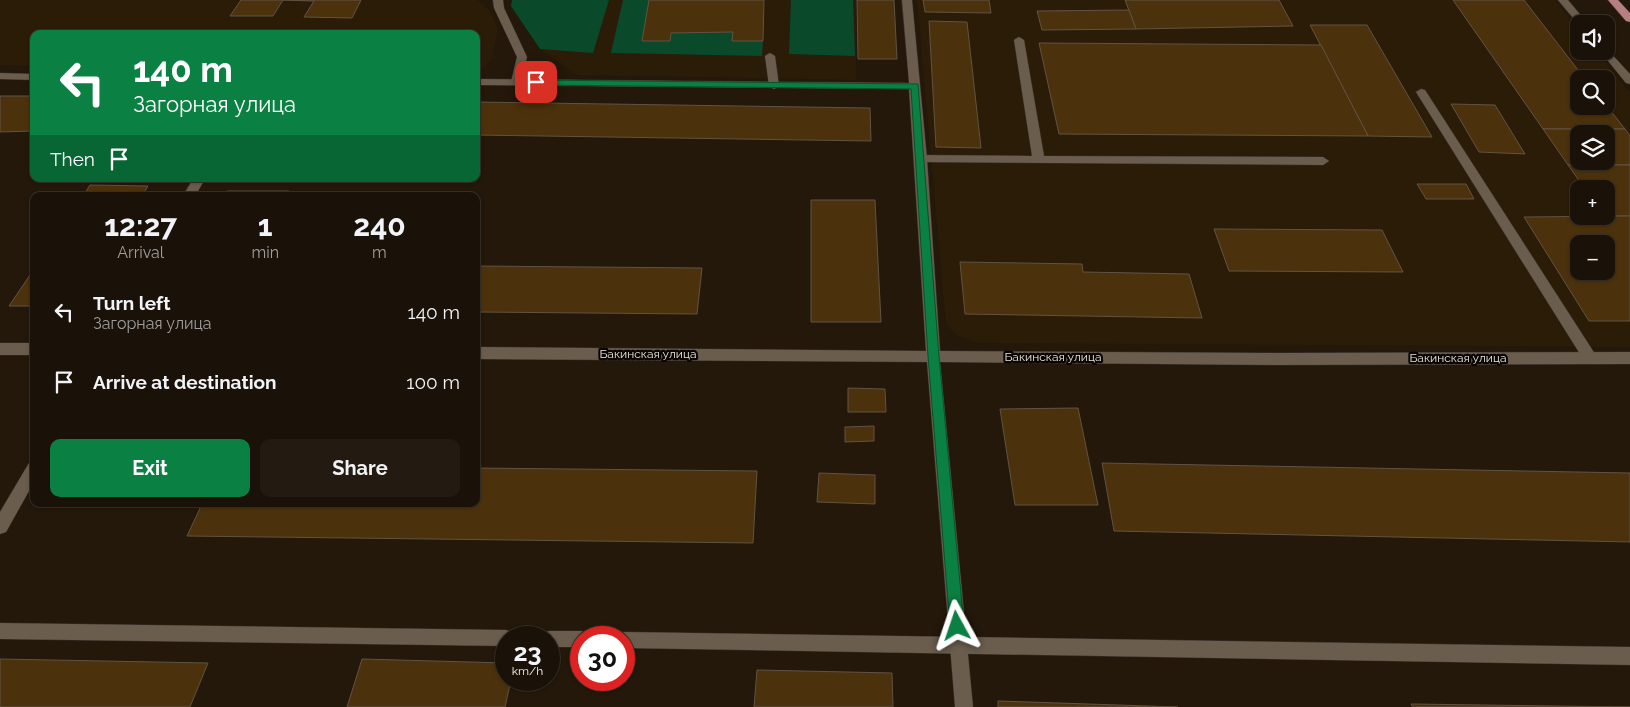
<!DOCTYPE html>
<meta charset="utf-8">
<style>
:root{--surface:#1a1208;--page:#231b12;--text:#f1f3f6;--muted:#9f9e9c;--line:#383229;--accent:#0b8043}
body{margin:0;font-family:Raleway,sans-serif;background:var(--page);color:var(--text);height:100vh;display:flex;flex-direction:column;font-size:19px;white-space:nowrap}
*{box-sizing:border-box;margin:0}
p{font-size:16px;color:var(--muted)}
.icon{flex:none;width:28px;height:28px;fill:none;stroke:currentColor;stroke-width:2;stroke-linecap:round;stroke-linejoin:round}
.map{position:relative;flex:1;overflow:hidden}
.drawer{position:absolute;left:30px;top:192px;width:450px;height:315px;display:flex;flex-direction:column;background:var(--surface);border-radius:10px;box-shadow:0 1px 4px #0004,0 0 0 1px var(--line)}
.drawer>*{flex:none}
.hud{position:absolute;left:30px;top:30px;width:450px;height:152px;border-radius:10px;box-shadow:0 1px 4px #0004,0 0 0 1px var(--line);background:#0b8043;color:#fff;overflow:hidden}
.fabs{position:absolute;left:1570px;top:15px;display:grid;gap:10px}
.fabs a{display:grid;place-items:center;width:45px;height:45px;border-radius:10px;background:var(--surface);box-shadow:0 1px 4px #0004,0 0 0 1px var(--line);font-size:25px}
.speed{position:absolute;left:495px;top:626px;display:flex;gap:10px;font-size:25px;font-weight:700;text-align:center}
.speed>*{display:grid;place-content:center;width:65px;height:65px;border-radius:50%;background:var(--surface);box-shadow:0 1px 4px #0004,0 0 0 1px var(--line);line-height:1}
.speed small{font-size:12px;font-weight:400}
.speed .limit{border:8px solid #d22;background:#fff;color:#111}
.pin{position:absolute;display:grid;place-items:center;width:42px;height:42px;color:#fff;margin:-21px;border-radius:10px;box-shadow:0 2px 8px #0006}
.me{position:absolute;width:55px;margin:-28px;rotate:355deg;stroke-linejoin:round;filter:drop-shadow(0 0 4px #0008)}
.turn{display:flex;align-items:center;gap:18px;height:105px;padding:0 20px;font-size:22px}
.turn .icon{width:65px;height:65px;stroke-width:2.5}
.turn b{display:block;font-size:35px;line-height:42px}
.then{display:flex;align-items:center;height:48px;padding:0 20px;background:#0003;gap:10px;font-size:19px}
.eta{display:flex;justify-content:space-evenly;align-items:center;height:85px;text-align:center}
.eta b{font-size:30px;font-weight:700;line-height:35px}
.button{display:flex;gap:10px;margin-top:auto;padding:10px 20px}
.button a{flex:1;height:58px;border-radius:10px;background:var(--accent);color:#fff;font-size:20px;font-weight:700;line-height:58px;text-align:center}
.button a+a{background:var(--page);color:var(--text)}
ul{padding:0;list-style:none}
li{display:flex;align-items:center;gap:15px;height:70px;padding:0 20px}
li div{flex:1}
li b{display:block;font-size:19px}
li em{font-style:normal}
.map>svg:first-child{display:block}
.built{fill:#2b1c08;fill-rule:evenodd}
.green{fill:#0b492b}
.building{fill:#4c320c;stroke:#605344;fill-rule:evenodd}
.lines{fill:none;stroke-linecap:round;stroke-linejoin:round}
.service-casing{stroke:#39312c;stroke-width:1}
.minor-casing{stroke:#39312c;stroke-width:1}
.primary-casing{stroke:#39312c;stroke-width:1}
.service{fill:#6a5d4d;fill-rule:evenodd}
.minor{fill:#6a5d4d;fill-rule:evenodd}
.primary{fill:#b68082;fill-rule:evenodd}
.route{fill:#0b8043;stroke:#07532c}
.labels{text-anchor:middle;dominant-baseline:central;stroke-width:4.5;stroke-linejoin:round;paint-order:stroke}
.street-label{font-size:12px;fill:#ede5dc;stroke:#090502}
</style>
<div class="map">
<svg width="1630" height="707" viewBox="0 0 1630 707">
<rect width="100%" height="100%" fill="#23180a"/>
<g class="built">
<path d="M 0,0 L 477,0 L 490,11 L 498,29 L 492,59 L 478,74 L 476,74 L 476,34 L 34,34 L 34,66 L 0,65 Z"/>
<path d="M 512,0 L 856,0 L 856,80 L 577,75 L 540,49 L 511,6 Z"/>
<path d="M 917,0 L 1555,0 L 1579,30 L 1579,51 L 1596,51 L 1630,93 L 1630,347 L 978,343 L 958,336 L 946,325 ZM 1579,79 L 1606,79 L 1606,106 L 1579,106 ZM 1579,134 L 1606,134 L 1606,161 L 1579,161 ZM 1579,189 L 1606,189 L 1606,216 L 1579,216 ZM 1579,244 L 1606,244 L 1606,271 L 1579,271 Z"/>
</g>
<g class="green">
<path d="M 512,0 L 609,0 L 593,53 L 540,49 L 511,6 Z"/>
<path d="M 623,0 L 649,0 L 643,41 L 669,41 L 671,33 L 733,32 L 763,41 L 762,56 L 611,53 Z"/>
<path d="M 791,0 L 853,0 L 855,56 L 789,54 Z"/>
</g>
<g class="building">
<path d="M 241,0 L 361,0 L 352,18 L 304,17 L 314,1 L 283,0 L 273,16 L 230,16 Z"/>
<path d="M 649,0 L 764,0 L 763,41 L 732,41 L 733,32 L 671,33 L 670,41 L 642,41 Z"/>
<path d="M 857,0 L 894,0 L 897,59 L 858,59 Z"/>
<path d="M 923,0 L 989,0 L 991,13 L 925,12 Z"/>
<path d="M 1125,0 L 1279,0 L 1293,26 L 1136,29 Z"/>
<path d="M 1453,0 L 1524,0 L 1585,79 L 1579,79 L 1579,106 L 1606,105 L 1625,129 L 1543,129 Z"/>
<path d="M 1129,10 L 1136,29 L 1042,30 L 1037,11 Z"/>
<path d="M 929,21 L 967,22 L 981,148 L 936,147 Z"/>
<path d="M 1310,25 L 1367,25 L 1432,137 L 1368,136 Z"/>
<path d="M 1039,43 L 1321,45 L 1368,136 L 1059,134 Z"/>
<path d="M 0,96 L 34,96 L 34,131 L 0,132 Z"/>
<path d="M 476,102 L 870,108 L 871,141 L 476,135 Z"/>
<path d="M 1451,104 L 1495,105 L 1525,154 L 1479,152 Z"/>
<path d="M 1543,129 L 1625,129 L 1630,136 L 1630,165 L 1568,165 ZM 1579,134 L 1606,134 L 1606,161 L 1579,161 Z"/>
<path d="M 1568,165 L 1630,165 L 1630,216 L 1606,216 L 1606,189 L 1585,189 Z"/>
<path d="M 1417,184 L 1466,184 L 1474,199 L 1426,199 Z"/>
<path d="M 90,185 L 148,186 L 142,196 L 83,196 Z"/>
<path d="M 227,191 L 289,191 L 287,196 L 224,196 Z"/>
<path d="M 811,200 L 875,200 L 881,322 L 811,322 Z"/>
<path d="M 1630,216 L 1630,321 L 1589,321 L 1524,217 ZM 1579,244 L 1606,244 L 1606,271 L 1579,271 Z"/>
<path d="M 1214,229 L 1382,230 L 1403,272 L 1229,271 Z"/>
<path d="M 960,262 L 1082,264 L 1083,272 L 1189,274 L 1202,318 L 965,314 Z"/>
<path d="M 476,266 L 702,268 L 697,314 L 476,312 Z"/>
<path d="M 34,269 L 34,306 L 9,306 Z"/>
<path d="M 848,388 L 885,389 L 886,412 L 848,412 Z"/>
<path d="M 1078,408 L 1098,505 L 1015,505 L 1000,409 Z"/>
<path d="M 874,426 L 874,441 L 845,442 L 845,427 Z"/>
<path d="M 1102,463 L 1630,473 L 1630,542 L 1114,531 Z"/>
<path d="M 476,468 L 757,471 L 753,543 L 187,536 L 202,504 L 476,504 Z"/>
<path d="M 819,473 L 875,475 L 875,504 L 817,502 Z"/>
<path d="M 0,659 L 208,663 L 190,707 L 0,707 Z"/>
<path d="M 362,659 L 506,663 L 506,680 L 511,680 L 505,707 L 347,707 Z"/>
<path d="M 757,670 L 892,673 L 893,707 L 754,707 Z"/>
<path d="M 998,701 L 1178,707 L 998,707 Z"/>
<path d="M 1411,704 L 1630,707 L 1413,707 Z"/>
</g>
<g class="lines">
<g class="service-casing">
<g id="service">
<path d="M 493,0 L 503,0 L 504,8 L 527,57 L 520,84 L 512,84 L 511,82 L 517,57 L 494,8 Z"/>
<path d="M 1019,37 L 1024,40 L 1044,156 L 1323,157 L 1329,161 L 1323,165 L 917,162 L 915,159 L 921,155 L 1032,156 L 1014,40 Z"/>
<path d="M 770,53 L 775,56 L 779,86 L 774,89 L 769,86 L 765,56 Z"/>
<path d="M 1421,89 L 1425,90 L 1595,354 L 1597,358 L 1595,362 L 1590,364 L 1585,362 L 1416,92 Z"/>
<path d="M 0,623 L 506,630 L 512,632 L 514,638 L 506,638 L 506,646 L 0,639 Z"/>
<path d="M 549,631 L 581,631 L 587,633 L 589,638 L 581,638 L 581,647 L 549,647 L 549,638 L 541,638 L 543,633 Z"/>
<path d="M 624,632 L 1630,647 L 1630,665 L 624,648 L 624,638 L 617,638 L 618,634 Z"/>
</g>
</g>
<g class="minor-casing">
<g id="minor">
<path d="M 902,0 L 912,0 L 927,159 L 940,351 L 1276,353 L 1630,352 L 1630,364 L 1276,365 L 940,362 L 973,707 L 955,707 L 927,362 L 476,359 L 476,347 L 926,351 L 909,89 L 476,85 L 476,79 L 909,83 Z"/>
<path d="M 1558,0 L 1568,0 L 1588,24 L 1579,24 L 1579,25 Z"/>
<path d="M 1606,48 L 1630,74 L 1630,84 L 1626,83 L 1600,51 L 1606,51 Z"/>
<path d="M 0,73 L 34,74 L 34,80 L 0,79 Z"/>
<path d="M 193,179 L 205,179 L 195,196 L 183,196 Z"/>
<rect x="0" y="343" width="34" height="12"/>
<path d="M 34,461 L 34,482 L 6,532 L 0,534 L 0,512 L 29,463 Z"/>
</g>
</g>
<g class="primary-casing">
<path id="primary" d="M 1608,0 L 1618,0 L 1630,13 L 1630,22 L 1626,21 Z"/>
</g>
<use href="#service" class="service"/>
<use href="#minor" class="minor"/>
<use href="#primary" class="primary"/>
</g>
<path class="route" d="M 533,80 L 918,84 L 939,356 L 964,626 L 962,630 L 957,632 L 952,630 L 950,626 L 928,356 L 911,89 L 536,85 L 533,84 Z"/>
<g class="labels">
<g class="street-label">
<text x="648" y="354">Бакинская улица</text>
<text x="1053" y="357">Бакинская улица</text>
<text x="1458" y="358">Бакинская улица</text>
</g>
</g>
</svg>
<div class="fabs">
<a><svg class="icon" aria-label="sound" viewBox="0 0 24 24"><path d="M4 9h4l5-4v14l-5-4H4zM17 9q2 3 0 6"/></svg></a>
<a><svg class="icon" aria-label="search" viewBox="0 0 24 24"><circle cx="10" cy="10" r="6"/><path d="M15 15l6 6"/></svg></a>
<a><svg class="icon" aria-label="layers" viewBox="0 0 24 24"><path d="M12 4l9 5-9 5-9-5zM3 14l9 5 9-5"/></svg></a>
<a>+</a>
<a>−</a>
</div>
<div class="speed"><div>23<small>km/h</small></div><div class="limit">30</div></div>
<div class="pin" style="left:536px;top:82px;background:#d93025"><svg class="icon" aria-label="arrive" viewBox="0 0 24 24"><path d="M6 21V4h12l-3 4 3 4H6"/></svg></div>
<svg class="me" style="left:957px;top:626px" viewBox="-20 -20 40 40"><path d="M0-17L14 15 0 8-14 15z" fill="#0b8043" stroke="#fff" stroke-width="4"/></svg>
<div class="hud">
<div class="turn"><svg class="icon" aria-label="left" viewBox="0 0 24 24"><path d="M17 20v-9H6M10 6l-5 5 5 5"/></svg><div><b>140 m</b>Загорная улица</div></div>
<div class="then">Then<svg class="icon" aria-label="arrive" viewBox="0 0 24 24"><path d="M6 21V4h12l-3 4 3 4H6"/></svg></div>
</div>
<section class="drawer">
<div class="eta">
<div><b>12:27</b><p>Arrival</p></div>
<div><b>1</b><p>min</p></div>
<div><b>240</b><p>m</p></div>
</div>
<ul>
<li><svg class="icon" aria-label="left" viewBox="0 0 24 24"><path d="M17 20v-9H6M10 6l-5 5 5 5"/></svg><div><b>Turn left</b><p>Загорная улица</p></div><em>140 m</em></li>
<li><svg class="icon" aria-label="arrive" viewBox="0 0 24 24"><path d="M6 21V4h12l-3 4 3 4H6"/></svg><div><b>Arrive at destination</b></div><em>100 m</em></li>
</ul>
<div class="button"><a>Exit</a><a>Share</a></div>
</section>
</div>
